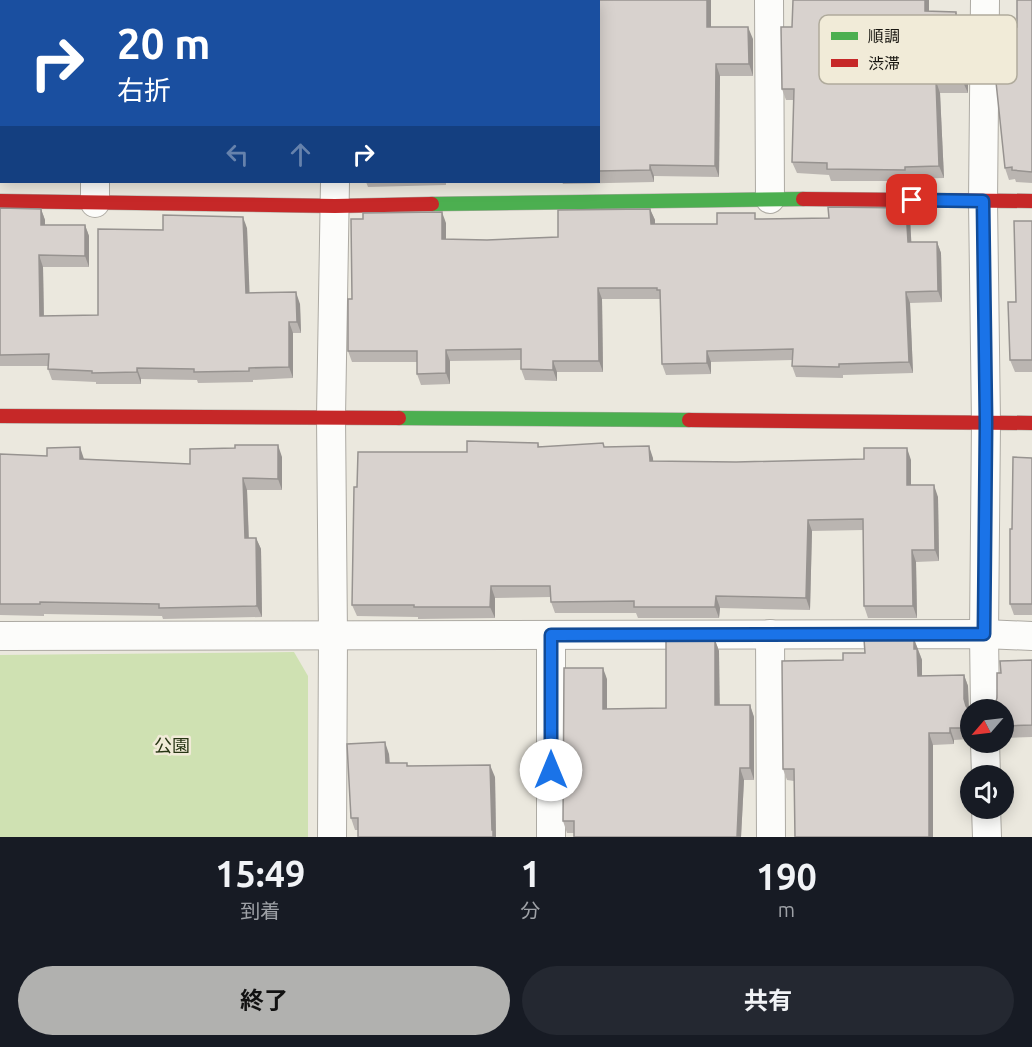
<!DOCTYPE html>
<html lang="ja">
<meta charset="utf-8">
<style>
:root{--surface:#171b24;--page:#242831;--text:#f1f3f6;--muted:#9ea1a6;--accent:#b1b1af}
body{margin:0;font-family:Ubuntu,"Noto Sans JP",sans-serif;background:var(--page);color:var(--text);height:100vh;display:flex;flex-direction:column;font-size:22px;white-space:nowrap}
*{box-sizing:border-box;margin:0}
p{font-size:20px;color:var(--muted)}
.icon{flex:none;width:33px;height:33px;fill:none;stroke:currentColor;stroke-width:2;stroke-linecap:round;stroke-linejoin:round}
.map{position:relative;height:837px;overflow:hidden}
.panel{display:flex;flex-direction:column;background:var(--surface);flex:1}
.panel>*{flex:none}
.top-card{position:absolute;left:0px;top:0px;width:600px;height:183px;box-shadow:0 3px 15px #0003;background:#1a4fa0;color:#fff;overflow:hidden}
.needle{width:39px;rotate:242deg}
.controls{position:absolute;left:960px;top:699px;display:grid;gap:12px}
.controls a{display:grid;place-items:center;width:54px;height:54px;border-radius:50%;background:var(--surface);box-shadow:0 3px 15px #0003;font-size:30px}
.pin{position:absolute;display:grid;place-items:center;width:51px;height:51px;color:#fff;margin:-26px;border-radius:12px;box-shadow:0 3px 9px #0006}
.me{position:absolute;width:66px;margin:-33px;rotate:0deg;stroke-linejoin:round;filter:drop-shadow(0 0 4px #0008)}
.turn{display:flex;align-items:center;gap:21px;height:126px;padding:0 18px;font-size:27px}
.turn .icon{width:78px;height:78px;stroke-width:2.5}
.turn b{display:block;font-size:42px;line-height:51px}
.lanes{display:flex;align-items:center;height:57px;padding:0 18px;background:#0003;justify-content:center;gap:30px;direction:ltr}
.lanes .off{opacity:.35}
.eta{display:flex;justify-content:space-evenly;align-items:center;height:102px;text-align:center}
.eta b{font-size:36px;font-weight:700;line-height:42px}
.action{display:flex;gap:12px;margin-top:auto;padding:12px 18px}
.action a{flex:1;height:69px;border-radius:36px;background:var(--accent);color:#111;font-size:24px;font-weight:700;line-height:69px;text-align:center}
.action a+a{background:var(--page);color:var(--text)}
.map>svg:first-child{display:block}
.green{fill:#cfe1b2}
.lines{fill:none;stroke-linecap:round;stroke-linejoin:round}
.street-casing{stroke:#adaaa3;stroke-width:30}
.fast-casing{stroke:#adaaa3;stroke-width:15}
.jam-casing{stroke:#adaaa3;stroke-width:15}
.street{stroke:#fcfcfa;stroke-width:28}
.fast{stroke:#4caf50;stroke-width:14}
.jam{stroke:#c62828;stroke-width:14}
.wall{fill:#bab5b1}
.shaded-wall{fill:#979390}
.building{fill:#d8d2ce;stroke:#979390;stroke-width:1.5}
.route-casing{stroke:#114b97;stroke-width:15}
.route{stroke:#1a73e8;stroke-width:10}
.labels{text-anchor:middle;dominant-baseline:central;stroke-width:5;stroke-linejoin:round;paint-order:stroke}
.park-label{font-size:18px;fill:#273514;stroke:#f1ebd8}
.key{fill:#f1ebd8;stroke:#b0ab9c;stroke-width:1.5}
.key-label{font-size:16px;fill:#191711}
</style>
<div class="map">
<svg width="1032" height="837" viewBox="0 0 1032 837">
<rect width="100%" height="100%" fill="#ebe8de"/>
<path class="green" d="M 294,652 L 308,676 L 308,837 L 0,837 L 0,655 Z"/>
<g class="lines">
<g class="street-casing">
<g id="street">
<path d="M 334,0 L 334,2"/>
<path d="M 562,0 L 563,2"/>
<path d="M 769,0 L 770,199"/>
<path d="M 96,2 L 96,0"/>
<path d="M 95,203 L 95,182"/>
<path d="M 770,634 L 771,837"/>
<path d="M 551,635 L 551,837"/>
<path d="M 0,636 L 984,634 L 1032,636"/>
<path d="M 985,710 L 984,634 L 986,423 L 983,201 L 985,0"/>
<path d="M 985,742 L 986,776"/>
<path d="M 986,808 L 987,837"/>
<path d="M 332,837 L 333,636 L 331,417 L 335,182"/>
</g>
</g>
<g class="fast-casing">
<g id="fast">
<path d="M 432,204 L 803,199"/>
<path d="M 399,418 L 689,420"/>
</g>
</g>
<g class="jam-casing">
<g id="jam">
<path d="M 803,199 L 1032,201"/>
<path d="M 0,201 L 335,206 L 432,204"/>
<path d="M 0,416 L 399,418"/>
<path d="M 689,420 L 1032,423"/>
</g>
</g>
<use href="#street" class="street"/>
<use href="#fast" class="fast"/>
<use href="#jam" class="jam"/>
</g>
<g class="wall">
<path d="M 0,0 L 2,2 L 2,182 L 45,182 L 45,183 L 0,183 Z"/>
<rect x="354" y="0" width="149" height="2"/>
<path d="M 571,0 L 711,0 L 711,27 L 753,39 L 753,76 L 720,76 L 719,177 L 654,176 L 654,182 L 563,184 L 562,182 L 598,182 L 598,2 Z"/>
<path d="M 1032,0 L 1032,183 L 1016,182 L 1015,179 L 1009,180 L 1005,168 L 1017,27 Z"/>
<path d="M 929,11 L 956,12 L 960,24 L 960,28 L 964,28 L 968,40 L 968,93 L 940,93 L 944,178 L 909,179 L 909,181 L 831,181 L 829,175 L 797,173 L 792,162 L 794,100 L 786,100 L 782,89 L 792,27 Z"/>
<path d="M 366,182 L 446,182 L 446,185 L 368,187 Z"/>
<path d="M 0,208 L 41,209 L 45,220 L 45,225 L 85,225 L 89,236 L 89,267 L 43,267 L 44,316 L 98,315 L 163,230 L 247,228 L 249,293 L 300,304 L 301,333 L 293,333 L 293,378 L 253,380 L 253,382 L 198,383 L 197,380 L 141,379 L 141,384 L 96,384 L 96,382 L 52,380 L 48,369 L 48,366 L 0,366 Z"/>
<path d="M 906,208 L 910,219 L 911,242 L 937,242 L 941,253 L 942,302 L 910,303 L 913,373 L 843,375 L 843,378 L 796,377 L 792,366 L 792,360 L 711,362 L 711,374 L 666,375 L 662,364 L 660,299 L 602,299 L 603,372 L 557,372 L 557,381 L 525,380 L 521,369 L 521,360 L 450,361 L 450,384 L 421,385 L 417,374 L 417,362 L 352,362 L 348,351 L 352,299 L 363,219 L 446,223 L 446,239 L 487,240 L 558,237 L 650,209 L 655,220 L 655,224 L 717,224 L 757,219 L 829,218 Z"/>
<path d="M 1032,221 L 1032,372 L 1015,372 L 1010,360 L 1016,302 Z"/>
<path d="M 538,443 L 539,446 L 605,447 L 653,458 L 653,461 L 736,462 L 911,460 L 911,485 L 938,497 L 939,561 L 916,562 L 917,618 L 868,618 L 864,606 L 863,530 L 812,531 L 810,610 L 720,608 L 719,618 L 638,618 L 636,613 L 555,613 L 551,602 L 551,597 L 495,598 L 495,618 L 418,619 L 418,617 L 357,616 L 352,605 L 357,487 L 467,452 Z"/>
<path d="M 0,454 L 84,459 L 190,464 L 282,457 L 282,490 L 247,490 L 249,538 L 256,538 L 261,549 L 262,617 L 163,619 L 162,616 L 44,614 L 44,616 L 0,615 Z"/>
<path d="M 1032,458 L 1032,615 L 1014,615 L 1010,604 L 1012,529 Z"/>
<path d="M 914,639 L 922,660 L 922,676 L 964,675 L 968,686 L 969,739 L 954,740 L 954,744 L 933,745 L 794,781 L 787,780 L 783,769 L 843,660 L 865,653 Z"/>
<path d="M 715,640 L 719,651 L 719,705 L 750,705 L 754,717 L 754,780 L 744,780 L 741,837 L 574,837 L 574,833 L 567,833 L 563,821 L 607,679 L 607,709 L 666,708 Z"/>
<path d="M 1032,660 L 1032,737 L 1004,738 L 1004,710 L 995,705 L 1001,673 Z"/>
<path d="M 389,754 L 390,763 L 495,777 L 496,837 L 358,837 L 358,830 L 355,830 L 351,818 Z"/>
</g>
<g class="shaded-wall">
<path d="M 707,0 L 711,0 L 711,39 L 707,27 Z"/>
<path d="M 925,0 L 929,0 L 929,23 L 925,11 Z"/>
<path d="M 956,12 L 960,24 L 960,40 L 955,28 Z"/>
<path d="M 748,27 L 753,39 L 753,76 L 749,64 Z"/>
<path d="M 964,28 L 968,40 L 968,93 L 963,82 Z"/>
<path d="M 716,64 L 720,76 L 719,177 L 715,166 Z"/>
<path d="M 936,81 L 940,93 L 944,178 L 939,166 Z"/>
<path d="M 650,165 L 654,176 L 654,182 L 650,170 Z"/>
<path d="M 906,208 L 910,219 L 912,253 L 908,242 Z"/>
<path d="M 41,209 L 45,220 L 45,236 L 41,225 Z"/>
<path d="M 650,209 L 655,220 L 655,235 L 651,224 Z"/>
<path d="M 442,212 L 446,223 L 446,250 L 442,239 Z"/>
<path d="M 243,217 L 247,228 L 250,304 L 246,293 Z"/>
<path d="M 85,225 L 89,236 L 89,267 L 85,256 Z"/>
<path d="M 937,242 L 941,253 L 942,302 L 938,291 Z"/>
<path d="M 39,255 L 43,267 L 44,327 L 40,316 Z"/>
<path d="M 598,288 L 602,299 L 603,372 L 599,361 Z"/>
<path d="M 296,292 L 300,304 L 301,333 L 297,322 Z"/>
<path d="M 906,292 L 910,303 L 913,373 L 909,362 Z"/>
<path d="M 289,322 L 293,333 L 293,378 L 289,367 Z"/>
<path d="M 446,350 L 450,361 L 450,384 L 446,373 Z"/>
<path d="M 707,351 L 711,362 L 711,374 L 707,363 Z"/>
<path d="M 553,361 L 557,372 L 557,381 L 553,370 Z"/>
<path d="M 137,368 L 141,379 L 141,384 L 137,372 Z"/>
<path d="M 278,445 L 282,457 L 282,490 L 278,479 Z"/>
<path d="M 649,446 L 653,458 L 654,472 L 650,461 Z"/>
<path d="M 80,447 L 84,459 L 80,459 Z"/>
<path d="M 907,448 L 911,460 L 911,497 L 907,485 Z"/>
<path d="M 243,478 L 247,490 L 249,549 L 245,538 Z"/>
<path d="M 934,485 L 938,497 L 939,561 L 935,550 Z"/>
<path d="M 808,520 L 812,531 L 810,610 L 806,598 Z"/>
<path d="M 256,538 L 261,549 L 262,617 L 257,606 Z"/>
<path d="M 912,550 L 916,562 L 917,618 L 913,606 Z"/>
<path d="M 491,586 L 495,598 L 495,618 L 490,607 Z"/>
<path d="M 716,596 L 720,608 L 719,618 L 715,607 Z"/>
<path d="M 914,639 L 922,660 L 922,687 L 918,676 L 914,649 Z"/>
<path d="M 715,640 L 719,651 L 720,716 L 715,705 Z"/>
<path d="M 603,668 L 607,679 L 607,720 L 603,709 Z"/>
<path d="M 964,675 L 968,686 L 969,710 L 970,718 L 964,699 Z"/>
<path d="M 750,705 L 754,717 L 754,780 L 750,768 Z"/>
<path d="M 970,718 L 970,735 L 969,739 L 965,728 L 967,722 Z"/>
<path d="M 950,728 L 954,740 L 954,744 L 950,733 Z"/>
<path d="M 929,733 L 933,745 L 933,837 L 929,837 Z"/>
<path d="M 385,742 L 389,754 L 390,776 L 386,763 Z"/>
<path d="M 490,765 L 495,777 L 496,837 L 493,837 L 492,830 Z"/>
<path d="M 740,768 L 744,780 L 741,837 L 737,837 Z"/>
</g>
<g class="building">
<path d="M 0,0 L 32,0 L 32,2 L 2,2 L 2,171 L 0,171 Z"/>
<rect x="130" y="0" width="141" height="2"/>
<rect x="354" y="0" width="40" height="2"/>
<path d="M 451,0 L 498,0 L 491,0 L 491,2 L 451,2 Z"/>
<path d="M 571,0 L 707,0 L 707,27 L 748,27 L 749,64 L 716,64 L 715,166 L 650,165 L 650,170 L 598,171 L 598,2 L 571,2 Z"/>
<path d="M 793,0 L 925,0 L 925,11 L 956,12 L 955,28 L 964,28 L 963,82 L 936,81 L 939,166 L 905,167 L 905,170 L 827,169 L 827,163 L 792,162 L 794,89 L 782,89 L 781,27 L 792,27 Z"/>
<path d="M 1017,0 L 1032,0 L 1032,172 L 1012,170 L 1012,167 L 1005,168 L 996,82 L 997,27 L 1017,27 Z"/>
<path d="M 828,207 L 906,208 L 908,242 L 937,242 L 938,291 L 906,292 L 909,362 L 839,364 L 839,367 L 792,366 L 793,349 L 707,351 L 707,363 L 662,364 L 660,290 L 657,290 L 657,288 L 598,288 L 599,361 L 553,361 L 553,370 L 521,369 L 521,349 L 446,350 L 446,373 L 417,374 L 417,351 L 348,351 L 348,299 L 352,299 L 351,219 L 363,219 L 363,213 L 442,212 L 442,239 L 487,240 L 558,237 L 558,210 L 650,209 L 651,224 L 717,224 L 717,213 L 755,213 L 755,219 L 829,218 Z"/>
<path d="M 0,208 L 41,209 L 41,225 L 85,225 L 85,256 L 39,255 L 40,316 L 98,315 L 98,229 L 163,230 L 163,215 L 243,217 L 246,293 L 296,292 L 297,322 L 289,322 L 289,367 L 249,368 L 249,371 L 194,372 L 194,369 L 137,368 L 137,372 L 92,373 L 92,371 L 48,369 L 49,354 L 0,355 Z"/>
<path d="M 1014,221 L 1032,221 L 1032,360 L 1010,360 L 1008,302 L 1016,302 Z"/>
<path d="M 467,441 L 538,443 L 538,447 L 603,443 L 604,447 L 649,446 L 650,461 L 736,462 L 864,459 L 864,448 L 907,448 L 907,485 L 934,485 L 935,550 L 912,550 L 913,606 L 864,606 L 863,519 L 808,520 L 806,598 L 716,596 L 715,607 L 634,607 L 634,601 L 551,602 L 550,586 L 491,586 L 490,607 L 414,607 L 414,605 L 352,605 L 354,487 L 357,487 L 358,452 L 467,452 Z"/>
<path d="M 235,445 L 278,445 L 278,479 L 243,478 L 245,538 L 256,538 L 257,606 L 159,608 L 159,604 L 40,602 L 40,604 L 0,604 L 0,454 L 47,456 L 47,448 L 80,447 L 80,459 L 190,464 L 190,449 L 235,448 Z"/>
<path d="M 1013,457 L 1032,458 L 1032,604 L 1010,604 L 1010,529 L 1012,529 Z"/>
<path d="M 864,639 L 914,639 L 914,649 L 917,649 L 918,676 L 964,675 L 964,699 L 966,706 L 970,711 L 970,718 L 967,722 L 965,728 L 950,728 L 950,733 L 929,733 L 929,837 L 795,837 L 794,769 L 783,769 L 782,661 L 843,660 L 843,653 L 865,653 Z"/>
<path d="M 666,640 L 715,640 L 715,705 L 750,705 L 750,768 L 740,768 L 737,837 L 574,837 L 574,821 L 563,821 L 564,668 L 603,668 L 603,709 L 666,708 Z"/>
<path d="M 1032,660 L 1032,725 L 1004,726 L 1004,710 L 991,710 L 995,705 L 997,698 L 997,673 L 1001,673 L 1000,661 Z"/>
<path d="M 385,742 L 386,763 L 407,763 L 407,766 L 490,765 L 492,830 L 493,830 L 493,837 L 358,837 L 358,818 L 351,818 L 347,744 Z"/>
</g>
<g class="lines">
<g class="route-casing">
<path id="route" d="M 551,770 L 551,635 L 984,634 L 986,423 L 983,201 L 912,200"/>
</g>
<use href="#route" class="route"/>
</g>
<g class="labels">
<g class="park-label">
<text x="172" y="745">公園</text>
</g>
</g>
<rect x="819" y="15" width="198" height="69" rx="9" class="key"/>
<rect x="831" y="32" width="27" height="8" fill="#4caf50"/>
<rect x="831" y="59" width="27" height="8" fill="#c62828"/>
<g class="key-label">
<text x="868" y="42">順調</text>
<text x="868" y="69">渋滞</text>
</g>
</svg>
<div class="controls">
<a><svg class="needle" viewBox="-14 -14 28 28"><path d="M0-13l5 13h-10z" fill="#e53935"/><path d="M0 13l5-13h-10z" fill="#9ea1a6"/></svg></a>
<a><svg class="icon" aria-label="sound" viewBox="0 0 24 24"><path d="M4 9h4l5-4v14l-5-4H4zM17 9q2 3 0 6"/></svg></a>
</div>
<div class="pin" style="left:912px;top:200px;background:#d93025"><svg class="icon" aria-label="arrive" viewBox="0 0 24 24"><path d="M6 21V4h12l-3 4 3 4H6"/></svg></div>
<svg class="me" style="left:551px;top:770px" viewBox="-20 -20 40 40"><circle r="19" fill="#fff"/><path d="M0-13L10 11 0 6-10 11z" fill="#1a73e8"/></svg>
<div class="top-card">
<div class="turn"><svg class="icon" aria-label="right" viewBox="0 0 24 24"><path d="M7 20v-9h11M14 6l5 5-5 5"/></svg><div><b>20 m</b>右折</div></div>
<div class="lanes"><svg class="icon off" aria-label="left" viewBox="0 0 24 24"><path d="M17 20v-9H6M10 6l-5 5 5 5"/></svg><svg class="icon off" aria-label="ahead" viewBox="0 0 24 24"><path d="M12 20V5M6 11l6-6 6 6"/></svg><svg class="icon" aria-label="right" viewBox="0 0 24 24"><path d="M7 20v-9h11M14 6l5 5-5 5"/></svg></div>
</div>
</div>
<section class="panel">
<div class="eta">
<div><b>15:49</b><p>到着</p></div>
<div><b>1</b><p>分</p></div>
<div><b>190</b><p>m</p></div>
</div>
<div class="action"><a>終了</a><a>共有</a></div>
</section>
